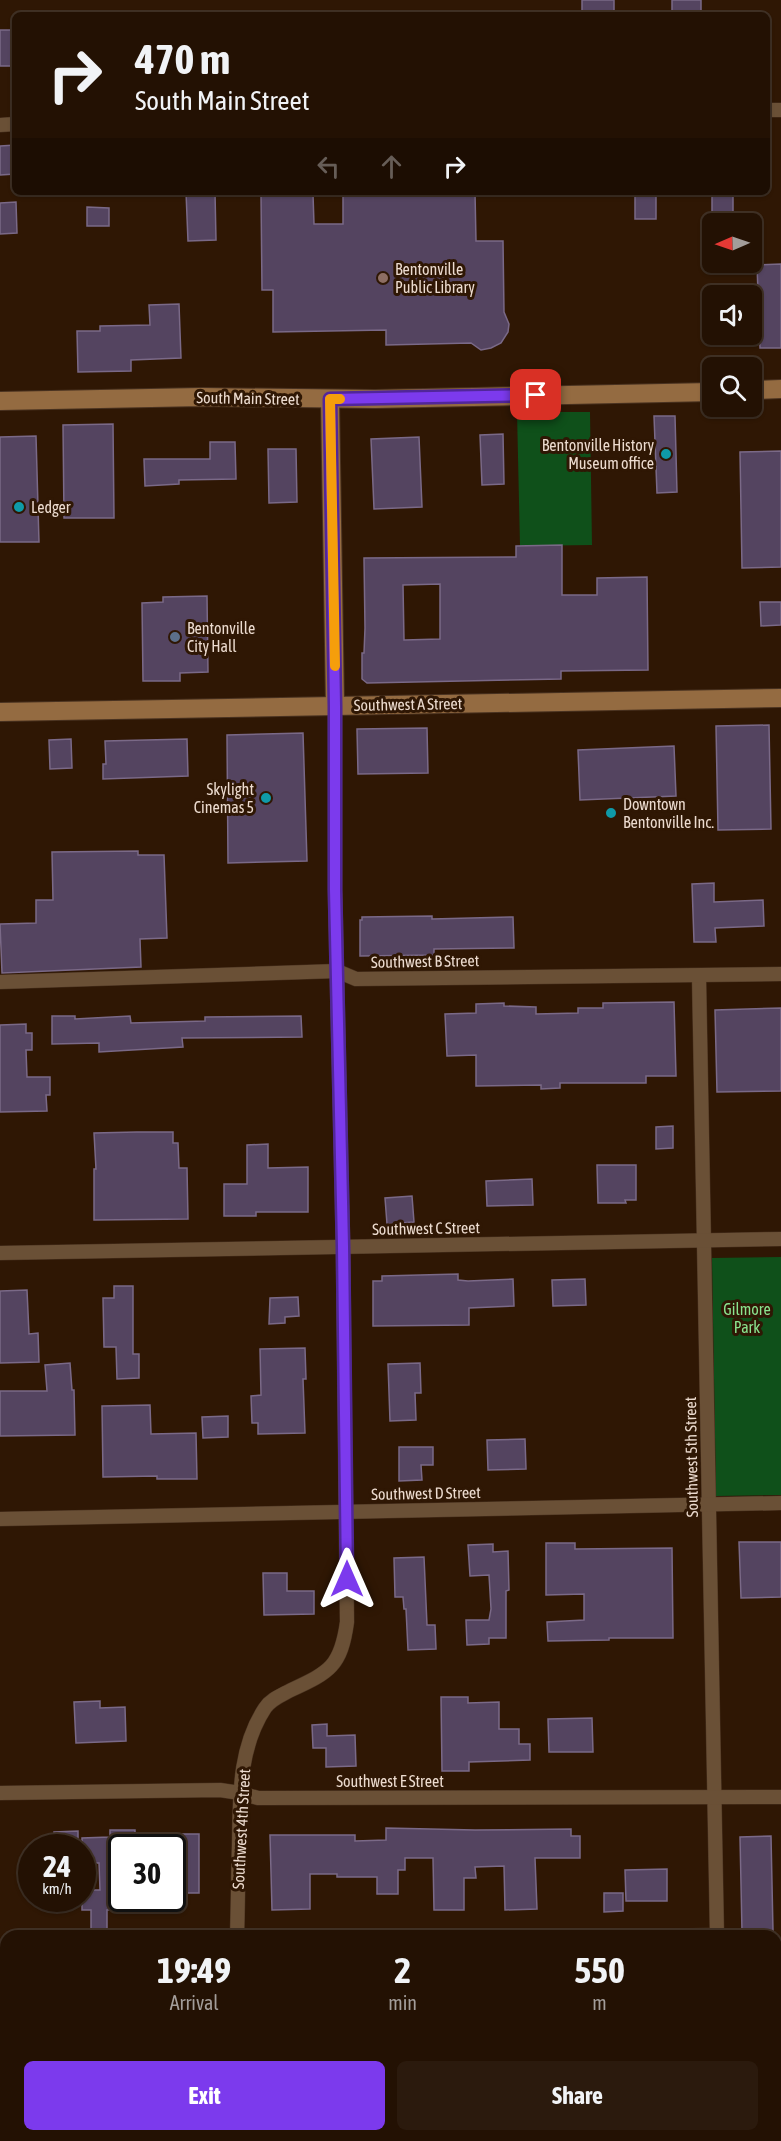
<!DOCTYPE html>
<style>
:root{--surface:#231103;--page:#2b1a0d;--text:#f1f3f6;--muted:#a39d9a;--line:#403125;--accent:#7c3aed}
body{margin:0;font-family:"Asap Condensed",sans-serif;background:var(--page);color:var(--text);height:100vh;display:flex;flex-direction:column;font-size:22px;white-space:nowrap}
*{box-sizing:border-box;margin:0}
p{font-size:20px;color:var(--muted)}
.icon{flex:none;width:33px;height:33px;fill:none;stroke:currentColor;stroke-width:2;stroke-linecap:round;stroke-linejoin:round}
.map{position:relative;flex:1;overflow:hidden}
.details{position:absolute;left:0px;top:1930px;width:782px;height:212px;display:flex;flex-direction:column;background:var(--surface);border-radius:18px 18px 0 0;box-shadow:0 2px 4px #0004,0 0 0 2px var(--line)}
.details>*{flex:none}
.top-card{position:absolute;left:12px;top:12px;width:758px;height:183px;border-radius:9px;box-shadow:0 2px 4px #0004,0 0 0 2px var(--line);background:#231103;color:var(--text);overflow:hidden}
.needle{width:39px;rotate:268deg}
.controls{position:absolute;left:702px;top:213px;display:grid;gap:12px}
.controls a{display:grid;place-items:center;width:60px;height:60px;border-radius:9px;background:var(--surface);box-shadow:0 2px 4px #0004,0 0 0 2px var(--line);font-size:30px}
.speed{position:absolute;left:18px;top:1834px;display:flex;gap:12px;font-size:30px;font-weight:700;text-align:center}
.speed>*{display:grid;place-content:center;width:78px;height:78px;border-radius:50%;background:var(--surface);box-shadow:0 2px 4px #0004,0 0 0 2px var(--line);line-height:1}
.speed small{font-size:15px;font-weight:400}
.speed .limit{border:3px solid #111;border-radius:9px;background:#fff;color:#111}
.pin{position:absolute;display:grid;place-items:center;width:51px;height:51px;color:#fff;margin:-26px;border-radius:12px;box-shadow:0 3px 9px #0006}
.me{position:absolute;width:66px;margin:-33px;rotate:0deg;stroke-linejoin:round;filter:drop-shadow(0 0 4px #0008)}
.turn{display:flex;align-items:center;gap:21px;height:126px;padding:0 24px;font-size:27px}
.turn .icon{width:78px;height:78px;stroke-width:2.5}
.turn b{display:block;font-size:42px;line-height:51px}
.lanes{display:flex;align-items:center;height:57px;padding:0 24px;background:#0003;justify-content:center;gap:30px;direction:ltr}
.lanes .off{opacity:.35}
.eta{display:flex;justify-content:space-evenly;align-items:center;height:102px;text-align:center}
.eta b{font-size:36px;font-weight:700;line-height:42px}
.action{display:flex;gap:12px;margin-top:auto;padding:12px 24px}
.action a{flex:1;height:69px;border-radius:9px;background:var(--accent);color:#fff;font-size:24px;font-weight:700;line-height:69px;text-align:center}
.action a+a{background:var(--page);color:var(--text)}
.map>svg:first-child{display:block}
.green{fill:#0f501a}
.building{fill:#544460;stroke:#7a6987;stroke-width:1.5;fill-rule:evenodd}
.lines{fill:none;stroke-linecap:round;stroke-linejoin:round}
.street-casing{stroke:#493220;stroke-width:15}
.secondary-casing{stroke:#493220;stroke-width:20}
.street{stroke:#6a5036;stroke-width:14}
.secondary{stroke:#946b41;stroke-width:18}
.route-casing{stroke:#51269a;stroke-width:15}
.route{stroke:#7c3aed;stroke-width:10}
.slow{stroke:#f59e0b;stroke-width:10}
.education-dot{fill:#8d6e63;stroke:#2f1704;stroke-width:2}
.culture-dot{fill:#0f9aa8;stroke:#2f1704;stroke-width:2}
.service-dot{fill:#5c6f8a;stroke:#2f1704;stroke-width:2}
.labels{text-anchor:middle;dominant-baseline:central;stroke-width:6;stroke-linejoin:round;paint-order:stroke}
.poi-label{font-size:16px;fill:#ecdbcf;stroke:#2f1704;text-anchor:start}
.street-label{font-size:16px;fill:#ecdbcf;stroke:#2f1704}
.park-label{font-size:16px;fill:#8ae48f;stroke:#2f1704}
</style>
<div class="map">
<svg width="781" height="2141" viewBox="0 0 781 2141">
<rect width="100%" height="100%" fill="#2f1704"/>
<g class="green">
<path d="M 517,412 L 590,412 L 592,545 L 520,546 Z"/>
<path d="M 781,1257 L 781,1495 L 716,1496 L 712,1258 Z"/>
<path d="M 776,2096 L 781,2096 L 781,2141 L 724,2141 L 724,2136 L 776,2136 Z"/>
</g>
<g class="building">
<rect x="582" y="0" width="32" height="15"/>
<rect x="672" y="0" width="29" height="15"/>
<rect x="0" y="30" width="15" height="36"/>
<path d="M 15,145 L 15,174 L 0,175 L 0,146 Z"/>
<path d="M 186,192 L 215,192 L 216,240 L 188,241 Z"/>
<path d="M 343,192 L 475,192 L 476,241 L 503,241 L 504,312 L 509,324 L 508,332 L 501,343 L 491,348 L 481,350 L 471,343 L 386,345 L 386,330 L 273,332 L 273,290 L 262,290 L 261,195 L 313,194 L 314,224 L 343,224 Z"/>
<rect x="635" y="192" width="21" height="27"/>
<rect x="712" y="192" width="21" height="27"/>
<path d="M 16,202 L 17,233 L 0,234 L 0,203 Z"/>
<path d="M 87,207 L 109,208 L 109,226 L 87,226 Z"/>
<path d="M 781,264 L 781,348 L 760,348 L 757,265 Z"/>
<path d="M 179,304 L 181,358 L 131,360 L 131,371 L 78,372 L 77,331 L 100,331 L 100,326 L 150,325 L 149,305 Z"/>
<path d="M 654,416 L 675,416 L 677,492 L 657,493 Z"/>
<path d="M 113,424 L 114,518 L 64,518 L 63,425 Z"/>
<path d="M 503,434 L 504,484 L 482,485 L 480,435 Z"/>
<path d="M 36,436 L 39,542 L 0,542 L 0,437 Z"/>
<path d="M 419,437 L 422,507 L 374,509 L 371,439 Z"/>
<path d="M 210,442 L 235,442 L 236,479 L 179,480 L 179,484 L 145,486 L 144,459 L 210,459 Z"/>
<path d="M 268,449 L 296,449 L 297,502 L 269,503 Z"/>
<path d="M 781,451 L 781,567 L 742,568 L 740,452 Z"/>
<path d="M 562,545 L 562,595 L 597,595 L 597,578 L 647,577 L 648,670 L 561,671 L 561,679 L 367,683 L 362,679 L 362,653 L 364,653 L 365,628 L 364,558 L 516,557 L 516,546 ZM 440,584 L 440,639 L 404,640 L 403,585 Z"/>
<path d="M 207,596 L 208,672 L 180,673 L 180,681 L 143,681 L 142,603 L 163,602 L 163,597 Z"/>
<path d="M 760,602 L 781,602 L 781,625 L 761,626 Z"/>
<path d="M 769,725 L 771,829 L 718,830 L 716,726 Z"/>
<path d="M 427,728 L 428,773 L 358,774 L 357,729 Z"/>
<path d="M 303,733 L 307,861 L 228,863 L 227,735 Z"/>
<path d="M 71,739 L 72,768 L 50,769 L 49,740 Z"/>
<path d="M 187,739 L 188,776 L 103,779 L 103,764 L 106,764 L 105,741 Z"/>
<path d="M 674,746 L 676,796 L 580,800 L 578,750 Z"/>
<path d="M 138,851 L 138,855 L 164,855 L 167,938 L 140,939 L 141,967 L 2,973 L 0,924 L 36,923 L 36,900 L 53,900 L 52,852 Z"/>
<path d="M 714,883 L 714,902 L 763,900 L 764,926 L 715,928 L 716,942 L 694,942 L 692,884 Z"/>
<path d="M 432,916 L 432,919 L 513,917 L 514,948 L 434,949 L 434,955 L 360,956 L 360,920 L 362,920 L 362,917 Z"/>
<path d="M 674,1002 L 676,1076 L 646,1076 L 646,1083 L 560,1083 L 560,1088 L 541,1089 L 541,1085 L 476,1086 L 476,1055 L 447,1056 L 445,1014 L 476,1013 L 476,1004 L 504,1003 L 504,1006 L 536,1007 L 536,1014 L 578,1013 L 578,1008 L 603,1008 L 603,1003 Z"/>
<path d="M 781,1008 L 781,1091 L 717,1092 L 715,1010 Z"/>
<path d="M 52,1016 L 75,1016 L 75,1019 L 130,1016 L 131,1023 L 205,1021 L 205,1017 L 301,1016 L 302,1037 L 182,1038 L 183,1047 L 99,1052 L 99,1043 L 52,1044 Z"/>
<path d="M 26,1024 L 26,1033 L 32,1033 L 32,1050 L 26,1050 L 27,1077 L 50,1077 L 50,1095 L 46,1095 L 47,1111 L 0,1112 L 0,1025 Z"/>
<path d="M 673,1126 L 673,1148 L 656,1149 L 656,1127 Z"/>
<path d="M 137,1132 L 173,1132 L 173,1143 L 178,1143 L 179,1168 L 187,1168 L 188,1219 L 94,1220 L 94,1169 L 96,1169 L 94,1133 Z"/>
<path d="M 268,1144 L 268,1168 L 308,1167 L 308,1212 L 256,1212 L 256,1216 L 224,1216 L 224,1184 L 247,1184 L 247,1145 Z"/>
<path d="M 597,1165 L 636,1165 L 636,1200 L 625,1200 L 626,1203 L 598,1203 Z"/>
<path d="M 532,1179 L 533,1205 L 487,1206 L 486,1181 Z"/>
<path d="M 412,1196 L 414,1222 L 387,1224 L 385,1198 Z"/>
<path d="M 458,1274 L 458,1280 L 468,1281 L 513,1279 L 514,1306 L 469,1308 L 469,1325 L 373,1326 L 373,1281 L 382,1281 L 382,1276 Z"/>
<path d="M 585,1279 L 586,1305 L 553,1306 L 552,1280 Z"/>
<path d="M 114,1286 L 133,1286 L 133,1354 L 139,1354 L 139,1378 L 117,1379 L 116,1347 L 104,1347 L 103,1298 L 114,1298 Z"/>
<path d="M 27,1290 L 29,1334 L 38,1333 L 39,1362 L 0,1363 L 0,1291 Z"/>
<path d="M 298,1297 L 299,1316 L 285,1317 L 285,1323 L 269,1324 L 270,1298 Z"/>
<path d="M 305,1348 L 306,1379 L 303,1379 L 305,1433 L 258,1434 L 258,1423 L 252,1423 L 251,1396 L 261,1395 L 260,1349 Z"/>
<path d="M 70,1363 L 72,1390 L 74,1390 L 75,1435 L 0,1436 L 0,1391 L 47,1391 L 45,1365 Z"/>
<path d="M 420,1363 L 421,1393 L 415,1393 L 416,1420 L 390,1421 L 388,1364 Z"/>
<path d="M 150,1405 L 151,1434 L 196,1433 L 197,1479 L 157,1479 L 157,1476 L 103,1477 L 102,1406 Z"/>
<path d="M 228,1416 L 228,1437 L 203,1438 L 202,1417 Z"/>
<path d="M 525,1439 L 526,1469 L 488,1470 L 487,1440 Z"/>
<path d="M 399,1447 L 433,1447 L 433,1465 L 421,1465 L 422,1480 L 399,1481 Z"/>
<path d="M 739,1542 L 781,1542 L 781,1597 L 741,1598 Z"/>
<path d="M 546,1543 L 575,1543 L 575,1549 L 672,1548 L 673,1638 L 609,1638 L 609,1640 L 548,1641 L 547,1622 L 584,1620 L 584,1594 L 546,1595 Z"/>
<path d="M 493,1544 L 493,1552 L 508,1551 L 509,1590 L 506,1591 L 506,1638 L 489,1638 L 489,1644 L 467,1645 L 466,1620 L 489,1620 L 491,1609 L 489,1575 L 470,1576 L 468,1545 Z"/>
<path d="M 424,1557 L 427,1625 L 435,1625 L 436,1649 L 408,1650 L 406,1609 L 404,1609 L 403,1597 L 395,1597 L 394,1558 Z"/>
<path d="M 263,1573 L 287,1573 L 287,1591 L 314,1591 L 314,1614 L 264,1615 Z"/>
<path d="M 441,1697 L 468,1697 L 468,1703 L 499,1702 L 499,1729 L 519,1729 L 519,1744 L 530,1744 L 530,1760 L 469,1762 L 469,1771 L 442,1771 Z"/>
<path d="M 100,1701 L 100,1708 L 125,1707 L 126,1741 L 76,1743 L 74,1702 Z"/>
<path d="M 592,1718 L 593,1752 L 549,1752 L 548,1719 Z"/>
<path d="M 327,1724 L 327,1736 L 355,1735 L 356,1766 L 326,1767 L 326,1748 L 313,1748 L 312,1725 Z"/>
<path d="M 386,1828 L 475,1830 L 571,1829 L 571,1836 L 580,1836 L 580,1858 L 535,1858 L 537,1909 L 505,1910 L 504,1866 L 475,1867 L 476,1878 L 464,1878 L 464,1910 L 434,1910 L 433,1858 L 405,1858 L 405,1870 L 398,1870 L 398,1894 L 377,1894 L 377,1877 L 337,1877 L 337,1874 L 310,1874 L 310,1909 L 272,1910 L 270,1835 L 355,1835 L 355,1841 L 386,1840 Z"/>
<path d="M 110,1830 L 135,1830 L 135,1848 L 122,1848 L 122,1909 L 107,1910 L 107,1931 L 91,1931 L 91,1910 L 82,1910 L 82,1890 L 100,1890 L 99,1863 L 82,1863 L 82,1838 L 110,1837 Z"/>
<path d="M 78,1831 L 78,1848 L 55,1848 L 54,1832 Z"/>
<path d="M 169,1834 L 199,1834 L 199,1893 L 172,1893 L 172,1848 L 169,1848 Z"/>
<path d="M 771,1836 L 773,1931 L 742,1932 L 740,1837 Z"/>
<path d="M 667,1869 L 667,1901 L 626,1901 L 625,1870 Z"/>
<path d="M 604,1893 L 623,1893 L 623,1911 L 604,1912 Z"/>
</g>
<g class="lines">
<g class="street-casing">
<g id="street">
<path d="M 766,110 L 781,110"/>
<path d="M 0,125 L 15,124"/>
<path d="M 699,977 L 717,1936"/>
<path d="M 0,982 L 337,971 L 356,979 C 497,977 639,977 781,974"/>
<path d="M 0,1253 C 260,1250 521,1242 781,1239"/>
<path d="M 0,1519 L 781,1503"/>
<path d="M 0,1793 L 220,1790 L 240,1793 L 258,1798 L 781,1797"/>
<path d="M 237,1936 C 238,1906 238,1876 239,1845 C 240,1798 238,1749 265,1708 C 271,1699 282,1695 291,1690 C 330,1672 341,1666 347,1622 L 343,1246 L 335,890 L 335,706"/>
<path d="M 660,1936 L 717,1935"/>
<path d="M 0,1953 L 6,1953"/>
<path d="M 776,2082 L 781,2082"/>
<path d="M 238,2136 L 238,2141"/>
<path d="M 719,2141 L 719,2136"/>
</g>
</g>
<g class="secondary-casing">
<g id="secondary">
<path d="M 752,390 L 781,389"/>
<path d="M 330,399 L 335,706"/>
<path d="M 0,401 L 201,397 L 375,399 L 712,392"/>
<path d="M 0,712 L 781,698"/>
</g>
</g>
<use href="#street" class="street"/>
<use href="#secondary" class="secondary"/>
</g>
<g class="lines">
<g class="route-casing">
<path id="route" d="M 347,1579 L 343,1246 L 335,890 L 335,706 L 330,399 L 536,395"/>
</g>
<use href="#route" class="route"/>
<path class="slow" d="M 335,666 L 330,399 L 340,399"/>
</g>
<circle class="education-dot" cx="383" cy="278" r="6"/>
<g class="culture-dot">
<circle cx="666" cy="454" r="6"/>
<circle cx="19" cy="507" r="6"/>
<circle cx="266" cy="798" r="6"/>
<circle cx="611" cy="813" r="6"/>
</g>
<circle class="service-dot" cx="175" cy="637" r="6"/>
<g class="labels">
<g class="poi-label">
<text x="395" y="269">Bentonville<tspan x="395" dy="18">Public Library</tspan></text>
<text x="654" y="445" text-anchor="end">Bentonville History<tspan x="654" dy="18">Museum office</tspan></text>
<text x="31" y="507">Ledger</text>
<text x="187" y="628">Bentonville<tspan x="187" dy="18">City Hall</tspan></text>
<text x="254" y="789" text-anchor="end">Skylight<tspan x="254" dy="18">Cinemas 5</tspan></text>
<text x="623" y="804">Downtown<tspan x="623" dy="18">Bentonville Inc.</tspan></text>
</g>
<g class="street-label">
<text transform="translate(248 398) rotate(1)">South Main Street</text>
<text transform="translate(408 704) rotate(-1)">Southwest A Street</text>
<text transform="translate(425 961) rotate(-1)">Southwest B Street</text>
<text transform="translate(426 1228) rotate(-1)">Southwest C Street</text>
<text transform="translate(691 1457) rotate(-91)">Southwest 5th Street</text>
<text transform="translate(426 1493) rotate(-1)">Southwest D Street</text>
<text x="390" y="1781">Southwest E Street</text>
<text transform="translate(241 1829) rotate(-87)">Southwest 4th Street</text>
</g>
<g class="park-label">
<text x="747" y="1309">Gilmore<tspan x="747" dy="18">Park</tspan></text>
</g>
</g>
</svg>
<div class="controls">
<a><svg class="needle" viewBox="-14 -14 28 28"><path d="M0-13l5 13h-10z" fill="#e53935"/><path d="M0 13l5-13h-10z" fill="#a39d9a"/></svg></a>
<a><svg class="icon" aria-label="sound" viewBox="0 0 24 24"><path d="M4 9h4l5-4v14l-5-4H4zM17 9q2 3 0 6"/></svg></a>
<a><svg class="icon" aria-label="search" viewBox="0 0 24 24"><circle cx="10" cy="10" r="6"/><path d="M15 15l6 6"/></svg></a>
</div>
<div class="speed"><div>24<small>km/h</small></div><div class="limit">30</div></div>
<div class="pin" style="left:536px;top:395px;background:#d93025"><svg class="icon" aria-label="arrive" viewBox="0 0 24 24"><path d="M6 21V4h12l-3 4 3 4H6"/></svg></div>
<svg class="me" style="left:347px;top:1579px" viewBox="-20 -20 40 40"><path d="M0-17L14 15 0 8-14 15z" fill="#7c3aed" stroke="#fff" stroke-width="4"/></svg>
<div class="top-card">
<div class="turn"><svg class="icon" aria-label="right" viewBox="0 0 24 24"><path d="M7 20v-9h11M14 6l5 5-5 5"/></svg><div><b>470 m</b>South Main Street</div></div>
<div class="lanes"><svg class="icon off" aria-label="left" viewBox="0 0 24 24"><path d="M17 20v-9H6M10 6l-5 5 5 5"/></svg><svg class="icon off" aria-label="ahead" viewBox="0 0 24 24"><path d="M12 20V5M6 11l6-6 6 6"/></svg><svg class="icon" aria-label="right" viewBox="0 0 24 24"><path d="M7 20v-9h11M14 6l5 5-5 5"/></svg></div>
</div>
<section class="details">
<div class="eta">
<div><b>19:49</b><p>Arrival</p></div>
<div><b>2</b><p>min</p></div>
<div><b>550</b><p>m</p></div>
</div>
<div class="action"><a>Exit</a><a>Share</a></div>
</section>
</div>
